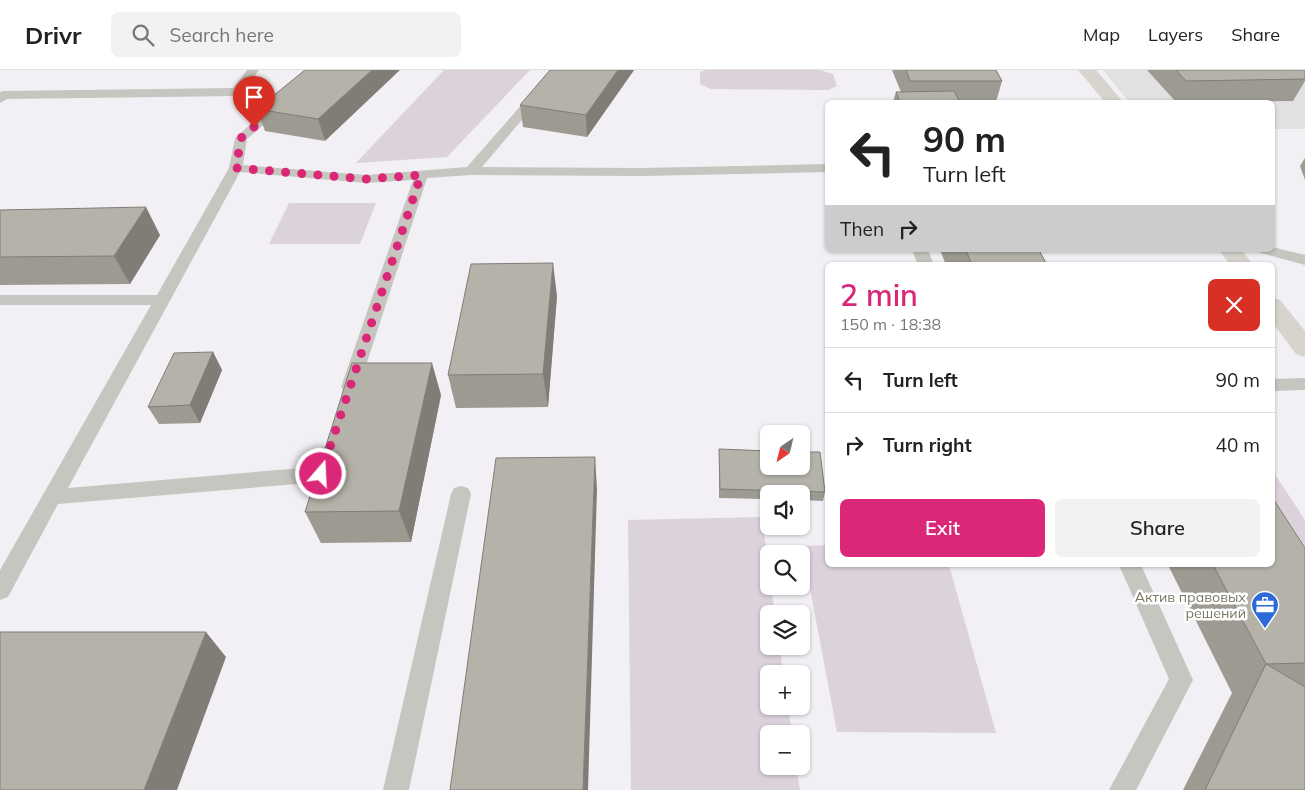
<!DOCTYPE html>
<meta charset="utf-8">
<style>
:root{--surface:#fff;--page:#f2f2f2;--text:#222;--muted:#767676;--line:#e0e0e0;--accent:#db2777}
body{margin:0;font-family:Mulish,sans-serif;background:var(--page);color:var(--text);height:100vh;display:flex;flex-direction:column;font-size:19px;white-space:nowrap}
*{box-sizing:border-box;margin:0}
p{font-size:16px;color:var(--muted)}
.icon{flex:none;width:28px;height:28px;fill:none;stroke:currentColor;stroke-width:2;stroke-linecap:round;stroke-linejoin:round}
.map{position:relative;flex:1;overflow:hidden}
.panel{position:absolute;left:825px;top:192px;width:450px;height:305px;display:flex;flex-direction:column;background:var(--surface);border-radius:8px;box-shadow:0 1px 4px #0004}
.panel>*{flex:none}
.hud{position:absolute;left:825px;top:30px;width:450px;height:152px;border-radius:8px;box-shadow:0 1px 4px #0004;background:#fff;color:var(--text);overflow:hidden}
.needle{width:32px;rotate:215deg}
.buttons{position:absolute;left:760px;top:355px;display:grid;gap:10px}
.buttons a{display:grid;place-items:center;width:50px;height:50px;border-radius:8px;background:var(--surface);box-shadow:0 1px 4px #0004;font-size:25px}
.pin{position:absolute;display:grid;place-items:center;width:42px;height:42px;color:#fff;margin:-51px -21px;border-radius:50% 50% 50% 0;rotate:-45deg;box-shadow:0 0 5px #0007}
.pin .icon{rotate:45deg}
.me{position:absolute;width:55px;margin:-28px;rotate:19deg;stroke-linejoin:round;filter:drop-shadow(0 0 4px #0008)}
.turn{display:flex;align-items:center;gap:18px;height:105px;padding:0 15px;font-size:22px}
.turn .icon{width:65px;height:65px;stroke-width:2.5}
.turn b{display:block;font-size:35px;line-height:42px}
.then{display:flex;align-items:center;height:48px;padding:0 15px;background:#0003;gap:10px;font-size:19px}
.round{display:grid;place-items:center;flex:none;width:52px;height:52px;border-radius:8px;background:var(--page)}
.head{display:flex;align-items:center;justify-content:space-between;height:85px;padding:0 15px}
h1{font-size:30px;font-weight:600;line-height:38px;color:var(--accent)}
.primary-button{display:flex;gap:10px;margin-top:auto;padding:10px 15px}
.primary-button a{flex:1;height:58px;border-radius:8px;background:var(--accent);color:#fff;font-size:20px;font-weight:600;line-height:58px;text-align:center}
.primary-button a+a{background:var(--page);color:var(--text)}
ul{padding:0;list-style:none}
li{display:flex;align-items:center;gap:15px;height:65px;padding:0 15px;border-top:1px solid var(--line)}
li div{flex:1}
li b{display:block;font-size:19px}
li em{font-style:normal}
header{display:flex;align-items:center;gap:30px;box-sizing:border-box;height:70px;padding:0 25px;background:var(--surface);border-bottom:1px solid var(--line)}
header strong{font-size:24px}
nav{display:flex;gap:28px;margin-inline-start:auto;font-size:18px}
.search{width:350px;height:45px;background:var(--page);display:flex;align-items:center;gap:12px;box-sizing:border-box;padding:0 18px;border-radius:8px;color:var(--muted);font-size:19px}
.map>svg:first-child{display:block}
.built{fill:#e2e1e1}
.green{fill:#dbd2db}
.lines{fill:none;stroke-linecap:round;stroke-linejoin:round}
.lane{fill:#c6c5bf;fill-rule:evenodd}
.secondary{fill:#d6d4cd;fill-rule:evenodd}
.wall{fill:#9c9a91}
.shaded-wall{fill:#7f7d76}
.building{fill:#b5b3a9;stroke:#7f7d76}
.route{stroke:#db2777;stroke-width:9;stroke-dasharray:0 16.2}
.labels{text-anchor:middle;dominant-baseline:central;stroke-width:5;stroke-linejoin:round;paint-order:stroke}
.poi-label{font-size:14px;fill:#7a7761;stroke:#fff;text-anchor:end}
</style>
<header>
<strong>Drivr</strong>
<div class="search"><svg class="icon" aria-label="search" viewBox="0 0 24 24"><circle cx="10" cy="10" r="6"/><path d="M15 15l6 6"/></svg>Search here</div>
<nav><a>Map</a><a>Layers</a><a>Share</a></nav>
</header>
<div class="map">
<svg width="1305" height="720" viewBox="0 0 1305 720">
<rect width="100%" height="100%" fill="#f2f0f4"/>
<path class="built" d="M 1103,0 L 1305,0 L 1305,59 L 1273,59 L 1272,32 L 1129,32 Z"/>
<g class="green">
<path d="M 444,0 L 530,0 L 447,87 L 356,93 Z"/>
<path d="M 706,0 L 820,0 L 833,4 L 837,16 L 828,20 L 711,19 L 700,14 L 700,2 Z"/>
<path d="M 289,133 L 376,133 L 360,174 L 269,174 Z"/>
<path d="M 1272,400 L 1305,450 L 1305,483 L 1273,432 Z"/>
<path d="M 762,447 L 769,499 L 769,516 L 771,516 L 775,544 L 769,544 L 769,576 L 780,576 L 783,604 L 769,604 L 769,636 L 788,636 L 792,664 L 769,664 L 769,696 L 796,696 L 800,720 L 631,720 L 628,450 Z"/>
<path d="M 827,475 L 828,495 L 949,495 L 996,663 L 837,662 L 802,476 Z"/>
</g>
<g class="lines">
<g class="lane">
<path d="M 247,0 L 259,0 L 241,25 L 237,26 L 7,29 L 0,33 L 0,22 L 4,21 L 233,18 Z"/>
<path d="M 552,0 L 564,0 L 482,97 L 642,98 L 828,94 L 828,102 L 642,106 L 471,105 L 427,108 L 359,317 L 356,321 L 350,323 L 344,321 L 341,317 L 413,110 L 366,113 L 240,102 L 68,418 L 314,397 L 321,378 L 328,376 L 335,378 L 338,383 L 328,409 L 321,412 L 58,434 L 8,527 L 0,530 L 0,500 L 151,235 L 0,235 L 0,225 L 157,225 L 229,98 L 235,68 L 277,31 L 285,31 L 287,34 L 247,69 L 243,95 L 366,105 L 467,97 Z"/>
<path d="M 1272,177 L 1305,185 L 1305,195 L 1261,183 L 1258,180 L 1272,180 Z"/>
<path d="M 912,180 L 928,180 L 934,195 L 918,195 Z"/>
<path d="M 1305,308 L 1305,320 L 1272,321 L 1272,309 Z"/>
<path d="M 461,416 L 468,418 L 471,424 L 409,720 L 383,720 L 451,424 L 454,418 Z"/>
<path d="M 1119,495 L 1141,495 L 1193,610 L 1136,720 L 1109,720 L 1169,609 Z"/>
</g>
<g class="secondary">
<path d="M 1078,0 L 1096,0 L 1123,32 L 1105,32 Z"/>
<path d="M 1219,180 L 1242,180 L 1253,195 L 1230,195 Z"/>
<path d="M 1272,227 L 1280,230 L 1305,261 L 1305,287 L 1296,284 L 1272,252 Z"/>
</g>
</g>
<g class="wall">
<path d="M 305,0 L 325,71 L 265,61 L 257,39 Z"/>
<path d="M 634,0 L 587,67 L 523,57 L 520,35 Z"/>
<path d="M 892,0 L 996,0 L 1002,11 L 996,32 L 893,32 L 896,22 L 901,22 Z"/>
<path d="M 1147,0 L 1305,0 L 1305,11 L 1293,31 L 1176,32 Z"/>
<path d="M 1305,88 L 1305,110 L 1300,96 Z"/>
<path d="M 0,140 L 160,165 L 130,214 L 0,215 Z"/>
<path d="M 940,180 L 1039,180 L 1047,195 L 946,195 Z"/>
<path d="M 557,226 L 548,337 L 456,338 L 448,305 Z"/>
<path d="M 213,282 L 222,300 L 200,353 L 159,354 L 148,337 Z"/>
<path d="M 441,325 L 411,472 L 321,473 L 305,442 Z"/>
<path d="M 719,379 L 825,422 L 823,431 L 801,430 L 801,424 L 769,424 L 769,429 L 719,428 Z"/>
<path d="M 1305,478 L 1305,720 L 1183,720 L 1232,623 L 1168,495 L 1272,495 Z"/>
</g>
<g class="shaded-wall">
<path d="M 372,0 L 400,0 L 325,71 L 318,49 Z"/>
<path d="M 618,0 L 634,0 L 587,67 L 586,45 Z"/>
<path d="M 146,137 L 160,165 L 130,214 L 114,186 Z"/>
<path d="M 553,193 L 557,226 L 548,337 L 543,304 Z"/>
<path d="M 213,282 L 222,300 L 200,353 L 190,335 Z"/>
<path d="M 432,293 L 441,325 L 411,472 L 399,441 Z"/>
<path d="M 595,387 L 597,419 L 588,720 L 583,720 Z"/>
<path d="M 206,562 L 226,587 L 177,720 L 144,720 Z"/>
</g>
<g class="building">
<path d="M 305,0 L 372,0 L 318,49 L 257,39 Z"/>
<path d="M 550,0 L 618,0 L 586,45 L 520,35 Z"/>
<path d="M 906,0 L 996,0 L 1002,11 L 910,11 Z"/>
<path d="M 1176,0 L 1305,0 L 1305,9 L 1186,11 Z"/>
<path d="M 954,21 L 960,32 L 900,32 L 896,22 Z"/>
<path d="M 146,137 L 114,186 L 0,187 L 0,140 Z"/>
<path d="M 966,180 L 1039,180 L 1047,195 L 972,195 Z"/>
<path d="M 553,193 L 543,304 L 448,305 L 471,194 Z"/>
<path d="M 213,282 L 190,335 L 148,337 L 174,283 Z"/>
<path d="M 352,293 L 432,293 L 399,441 L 305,442 Z"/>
<path d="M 719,379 L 769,381 L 769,396 L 801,396 L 801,382 L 820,382 L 825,422 L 720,419 Z"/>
<path d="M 595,387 L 583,720 L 450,720 L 496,388 Z"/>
<path d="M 1272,427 L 1305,478 L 1305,593 L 1266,594 L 1213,495 L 1272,495 Z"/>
<path d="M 0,562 L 206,562 L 144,720 L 0,720 Z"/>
<path d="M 1266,594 L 1305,617 L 1305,720 L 1205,720 Z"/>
</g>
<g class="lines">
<path class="route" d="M 254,57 L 241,68 L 236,98 L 366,109 L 421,105 L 321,404"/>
</g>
<defs>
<g id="office-pin" transform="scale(1.4375)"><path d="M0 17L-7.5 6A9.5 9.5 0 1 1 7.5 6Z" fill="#2c69d9" stroke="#fff"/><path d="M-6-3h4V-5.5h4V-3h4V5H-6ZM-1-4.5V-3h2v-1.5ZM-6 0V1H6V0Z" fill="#fff"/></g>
</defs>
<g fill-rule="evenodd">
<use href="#office-pin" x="1265" y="535"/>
</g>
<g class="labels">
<g class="poi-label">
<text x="1246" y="527">Актив правовых<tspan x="1246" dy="16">решений</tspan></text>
</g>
</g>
</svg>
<div class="buttons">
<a><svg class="needle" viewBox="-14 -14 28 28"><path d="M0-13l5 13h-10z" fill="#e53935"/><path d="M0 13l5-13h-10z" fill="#767676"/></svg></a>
<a><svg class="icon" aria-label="sound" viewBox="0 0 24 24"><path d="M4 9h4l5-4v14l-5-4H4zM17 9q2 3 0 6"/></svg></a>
<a><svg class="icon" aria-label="search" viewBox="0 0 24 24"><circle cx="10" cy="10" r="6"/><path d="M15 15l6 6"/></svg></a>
<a><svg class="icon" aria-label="layers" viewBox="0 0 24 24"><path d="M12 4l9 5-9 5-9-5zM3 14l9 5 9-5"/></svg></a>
<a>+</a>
<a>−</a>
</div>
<div class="pin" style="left:254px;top:57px;background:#d93025"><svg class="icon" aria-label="arrive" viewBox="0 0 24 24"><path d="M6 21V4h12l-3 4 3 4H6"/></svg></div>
<svg class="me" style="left:321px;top:404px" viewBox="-20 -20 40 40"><circle r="17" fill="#db2777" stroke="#fff" stroke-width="3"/><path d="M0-11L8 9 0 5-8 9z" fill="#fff"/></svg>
<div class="hud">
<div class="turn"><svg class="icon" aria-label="left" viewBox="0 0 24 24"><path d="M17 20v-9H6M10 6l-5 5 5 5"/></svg><div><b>90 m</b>Turn left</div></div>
<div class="then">Then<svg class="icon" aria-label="right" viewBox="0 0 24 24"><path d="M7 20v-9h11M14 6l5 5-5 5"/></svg></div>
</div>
<section class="panel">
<div class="head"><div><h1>2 min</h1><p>150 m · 18:38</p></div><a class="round" style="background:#d93025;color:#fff"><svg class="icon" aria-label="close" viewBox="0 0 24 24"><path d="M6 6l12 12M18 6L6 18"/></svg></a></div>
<ul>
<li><svg class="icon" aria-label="left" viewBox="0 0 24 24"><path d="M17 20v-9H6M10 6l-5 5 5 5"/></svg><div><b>Turn left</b></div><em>90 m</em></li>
<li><svg class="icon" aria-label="right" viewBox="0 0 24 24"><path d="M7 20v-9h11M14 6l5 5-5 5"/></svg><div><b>Turn right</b></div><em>40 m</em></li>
</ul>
<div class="primary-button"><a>Exit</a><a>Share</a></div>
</section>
</div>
